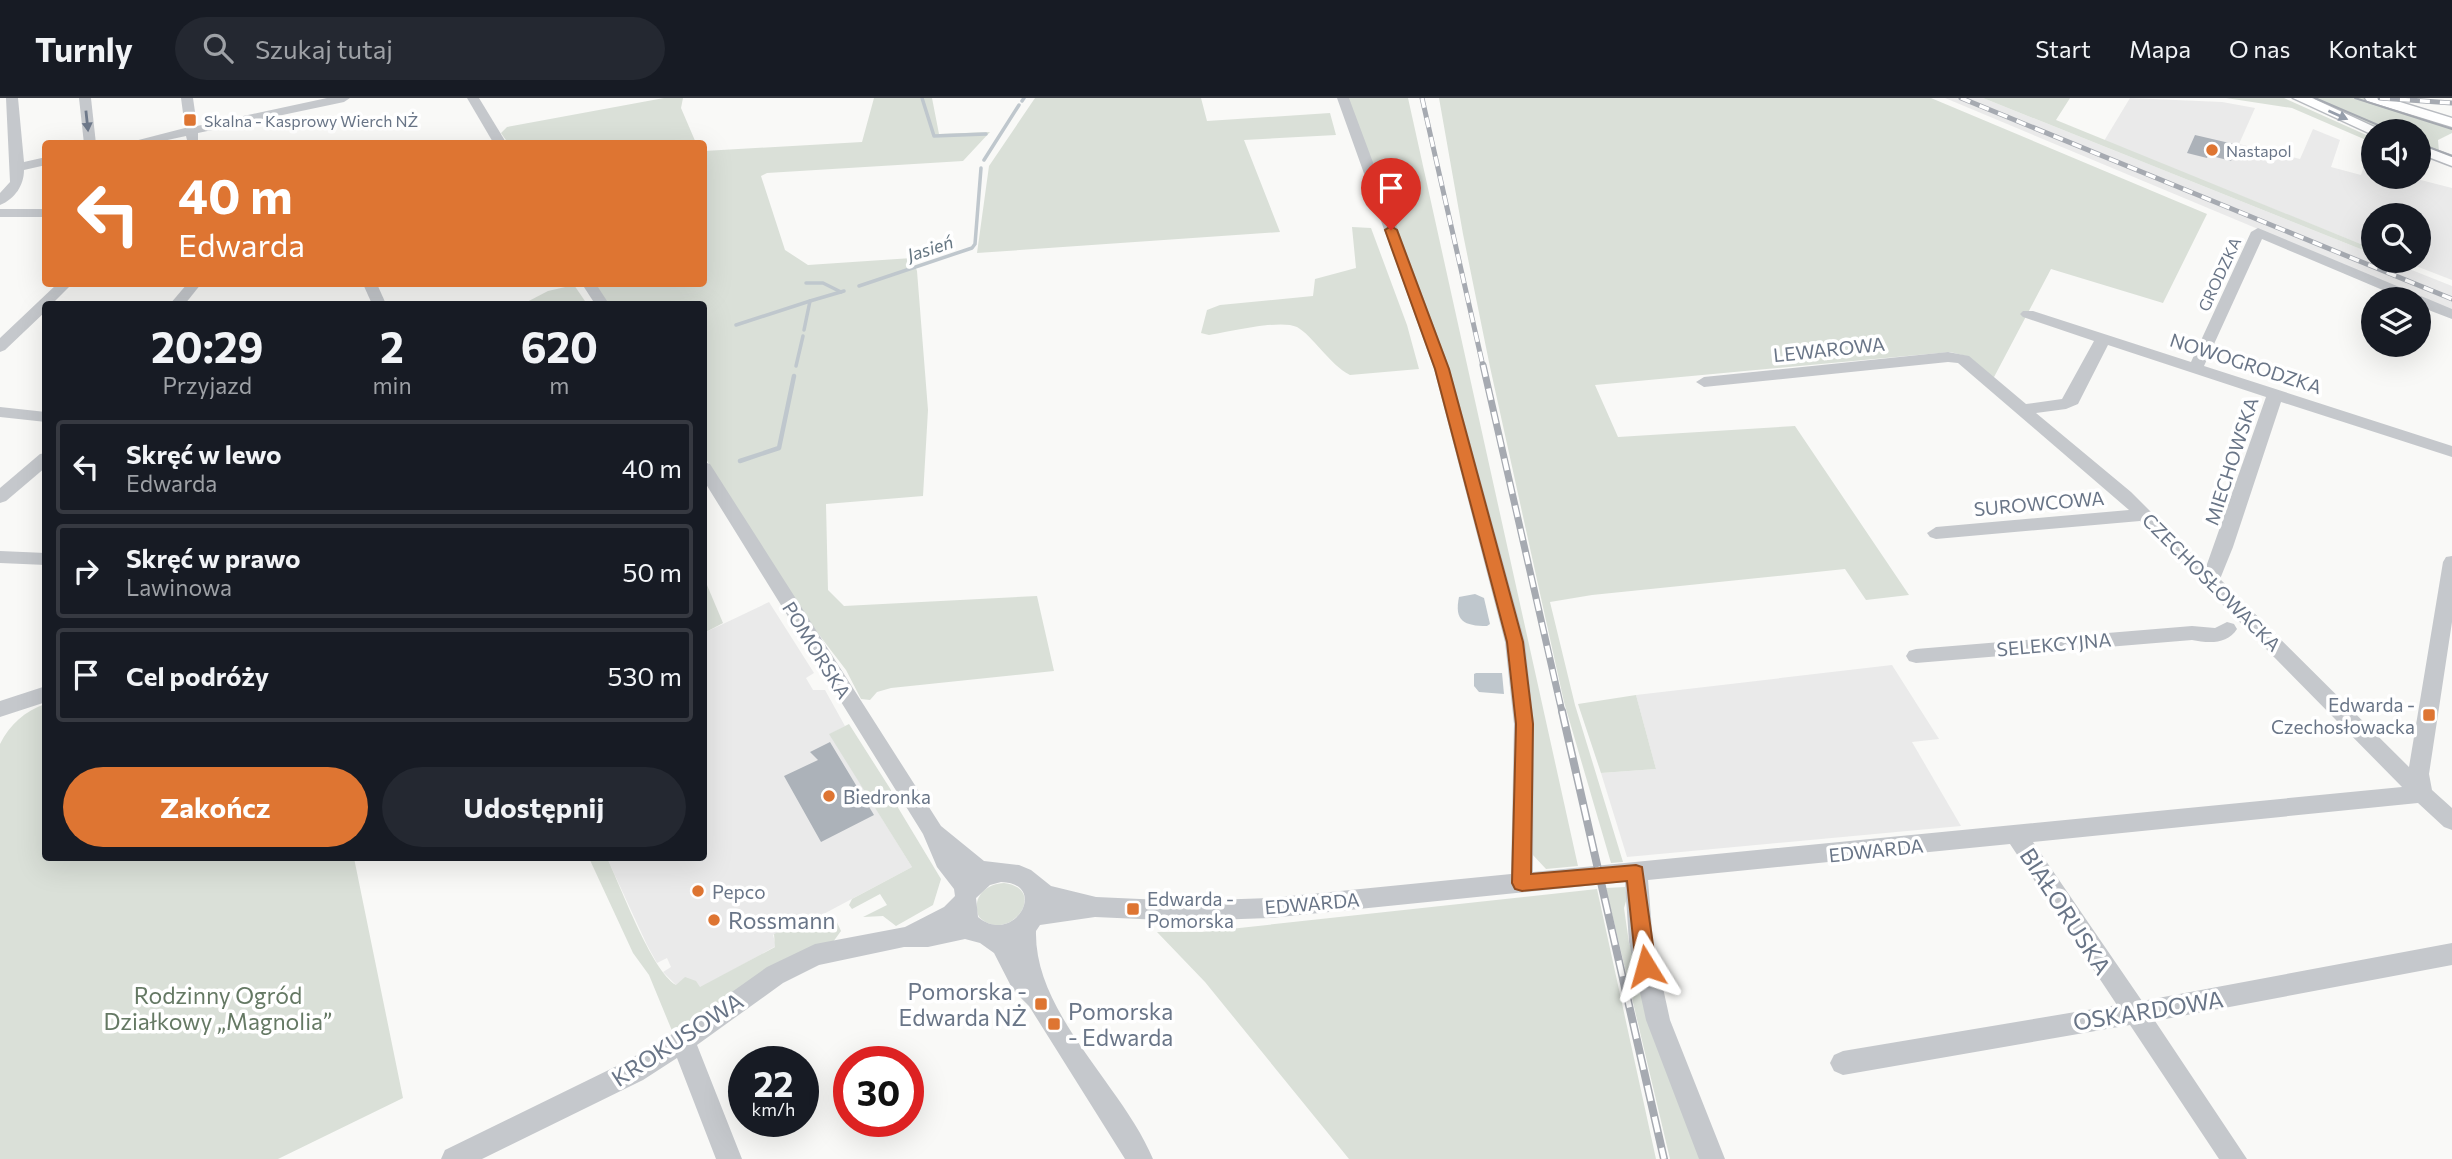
<!DOCTYPE html>
<html lang="pl">
<meta charset="utf-8">
<style>
:root{--surface:#171b24;--page:#242831;--text:#f1f3f6;--muted:#9ea1a6;--line:#363941;--accent:#de7532}
body{margin:0;font-family:Commissioner,sans-serif;background:var(--page);color:var(--text);height:100vh;display:flex;flex-direction:column;font-size:26px;white-space:nowrap}
*{box-sizing:border-box;margin:0}
p{font-size:23px;color:var(--muted)}
.icon{flex:none;width:38px;height:38px;fill:none;stroke:currentColor;stroke-width:2;stroke-linecap:round;stroke-linejoin:round}
.map{position:relative;flex:1;overflow:hidden}
.panel{position:absolute;left:42px;top:203px;width:665px;height:560px;display:flex;flex-direction:column;background:var(--surface);border-radius:7px;box-shadow:0 7px 28px #0002}
.panel>*{flex:none}
.top-card{position:absolute;left:42px;top:42px;width:665px;height:147px;border-radius:7px;box-shadow:0 7px 28px #0002;background:#de7532;color:#fff;overflow:hidden}
.controls{position:absolute;left:2361px;top:21px;display:grid;gap:14px}
.controls a{display:grid;place-items:center;width:70px;height:70px;border-radius:50%;background:var(--surface);box-shadow:0 7px 28px #0002;font-size:35px}
.speed{position:absolute;left:728px;top:948px;display:flex;gap:14px;font-size:35px;font-weight:700;text-align:center}
.speed>*{display:grid;place-content:center;width:91px;height:91px;border-radius:50%;background:var(--surface);box-shadow:0 7px 28px #0002;line-height:1}
.speed small{font-size:18px;font-weight:400}
.speed .limit{border:10px solid #d22;background:#fff;color:#111}
.pin{position:absolute;display:grid;place-items:center;width:60px;height:60px;color:#fff;margin:-72px -30px;border-radius:50% 50% 50% 0;rotate:-45deg;box-shadow:0 0 7px #0007}
.pin .icon{rotate:45deg}
.me{position:absolute;width:77px;margin:-38px;rotate:352deg;stroke-linejoin:round;filter:drop-shadow(0 0 5px #0008)}
.turn{display:flex;align-items:center;gap:24px;height:147px;padding:0 21px;font-size:32px}
.turn .icon{width:91px;height:91px;stroke-width:2.5}
.turn b{display:block;font-size:49px;line-height:60px}
.eta{display:flex;justify-content:space-evenly;align-items:center;height:119px;text-align:center}
.eta b{font-size:42px;font-weight:700;line-height:49px}
.button{display:flex;gap:14px;margin-top:auto;padding:14px 21px}
.button a{flex:1;height:80px;border-radius:42px;background:var(--accent);color:#fff;font-size:28px;font-weight:700;line-height:80px;text-align:center}
.button a+a{background:var(--page);color:var(--text)}
ul{padding:0;list-style:none}
li{display:flex;align-items:center;gap:21px;height:94px;margin:0 14px 10px;padding:0 7px;border:4px solid var(--line);border-radius:7px}
li div{flex:1}
li b{display:block;font-size:26px}
li em{font-style:normal}
header{display:flex;align-items:center;gap:42px;box-sizing:border-box;height:98px;padding:0 35px;background:var(--surface);border-bottom:2px solid var(--line)}
header strong{font-size:33px}
nav{display:flex;gap:38px;margin-inline-start:auto;font-size:24px}
.search{width:490px;height:63px;background:var(--page);display:flex;align-items:center;gap:18px;box-sizing:border-box;padding:0 24px;border-radius:38px;color:var(--muted);font-size:26px}
.map>svg:first-child{display:block}
.built{fill:#eaeaea}
.green{fill:#dae0d8}
.water{fill:#bfc7cd}
.lines{fill:none;stroke-linecap:round;stroke-linejoin:round}
.stream-far1{stroke:#bfc7cd;stroke-width:3.5}
.stream{stroke:#bfc7cd;stroke-width:4.5}
.building{fill:#acb2b9}
.major-casing{stroke:#b8bbc0;stroke-width:3}
.minor{fill:#c5c8cc;fill-rule:evenodd}
.major{fill:#fff;fill-rule:evenodd}
.tram{stroke:#a6aab1;stroke-width:2}
.rail-far2-casing{stroke:#a6aab1;stroke-width:5}
.rail-far1-casing{stroke:#a6aab1;stroke-width:7}
.rail-casing{stroke:#a6aab1;stroke-width:8}
.rail-far2{stroke:#fff;stroke-width:3.5;stroke-dasharray:10;stroke-linecap:butt}
.rail-far1{stroke:#fff;stroke-width:4.5;stroke-dasharray:12;stroke-linecap:butt}
.rail{stroke:#fff;stroke-width:5;stroke-dasharray:16;stroke-linecap:butt}
.oneway{fill:#969eab}
.oneway2{fill:#6e798a}
.route{fill:#de7532;stroke:#904c20;stroke-width:2}
.poi-dot{fill:#de7532;stroke:#fff;stroke-width:2.5}
.labels{text-anchor:middle;dominant-baseline:central;stroke-width:7;stroke-linejoin:round;paint-order:stroke}
.far-poi-label{font-size:16px;fill:#697587;stroke:#fff;text-anchor:start}
.far-street-label{font-size:16px;fill:#697587;stroke:#fff}
.far-water-label{font-size:18px;font-style:italic;fill:#657682;stroke:#fff}
.street-label{font-size:19px;fill:#697587;stroke:#fff}
.poi-label{font-size:19px;fill:#697587;stroke:#fff;text-anchor:start}
.near-street-label{font-size:23px;fill:#697587;stroke:#fff}
.near-poi-label{font-size:23px;fill:#697587;stroke:#fff;text-anchor:start}
.near-park-label{font-size:23px;fill:#657964;stroke:#fff}
</style>
<header>
<strong>Turnly</strong>
<div class="search"><svg class="icon" aria-label="search" viewBox="0 0 24 24"><circle cx="10" cy="10" r="6"/><path d="M15 15l6 6"/></svg>Szukaj tutaj</div>
<nav><a>Start</a><a>Mapa</a><a>O nas</a><a>Kontakt</a></nav>
</header>
<div class="map">
<svg width="2452" height="1061" viewBox="0 0 2452 1061">
<rect width="100%" height="100%" fill="#f9f9f7"/>
<g class="built">
<path d="M 1945,0 L 1983,0 L 2373,156 L 2373,163 L 2389,163 L 2452,188 L 2452,212 Z"/>
<path d="M 2130,0 L 2222,4 L 2255,10 L 2239,46 L 2300,61 L 2313,31 L 2340,42 L 2331,69 L 2361,77 L 2370,50 L 2373,51 L 2373,79 L 2409,79 L 2452,90 L 2452,182 L 2403,163 L 2418,163 L 2418,117 L 2373,117 L 2373,151 L 2104,43 Z"/>
<path d="M 769,504 L 814,575 L 806,580 L 813,592 L 825,592 L 845,628 L 830,636 L 912,769 L 816,820 L 773,837 L 776,848 L 700,890 L 676,887 L 663,874 L 671,869 L 667,860 L 657,865 L 647,847 L 607,760 L 704,760 L 704,535 Z"/>
<path d="M 1892,567 L 1939,641 L 1912,644 L 1961,728 L 1627,759 L 1601,675 L 1656,671 L 1636,597 Z"/>
</g>
<g class="green">
<path d="M 664,0 L 683,0 L 681,10 L 696,45 L 508,45 L 501,35 L 507,29 Z"/>
<path d="M 874,0 L 932,0 L 939,36 L 990,34 L 963,63 L 767,75 L 761,78 L 785,152 L 808,167 L 912,160 L 917,173 L 928,312 L 923,398 L 826,406 L 828,492 L 844,508 L 1037,498 L 1054,573 L 891,590 L 877,594 L 870,602 L 861,601 L 846,572 L 810,525 L 704,358 L 704,206 L 607,206 L 594,186 L 704,186 L 704,53 L 862,44 Z"/>
<path d="M 1035,0 L 1201,0 L 1207,23 L 1330,15 L 1336,37 L 1244,42 L 1280,134 L 977,155 L 989,68 Z"/>
<path d="M 1347,0 L 1408,0 L 1578,768 L 1546,771 L 1532,756 L 1531,652 L 1482,400 Z"/>
<path d="M 1439,0 L 1931,0 L 2207,116 L 2163,205 L 2051,171 L 1993,281 L 1966,258 L 1950,254 L 1595,287 L 1618,339 L 1795,328 L 1909,497 L 1866,502 L 1845,471 L 1592,497 L 1550,504 L 1575,607 L 1623,764 L 1611,765 L 1564,604 L 1490,269 L 1463,136 Z"/>
<path d="M 1983,0 L 2070,0 L 2056,22 L 2373,151 L 2373,156 Z"/>
<path d="M 2226,0 L 2284,0 L 2373,40 L 2373,45 L 2292,10 Z"/>
<path d="M 2308,0 L 2363,0 L 2452,28 L 2452,35 L 2438,42 L 2439,54 L 2419,47 L 2418,33 L 2384,33 Z"/>
<path d="M 1352,129 L 1371,130 L 1407,227 L 1419,271 L 1350,277 C 1329,266 1313,238 1297,229 C 1280,221 1228,234 1209,237 L 1201,235 L 1207,212 L 1220,207 L 1313,198 L 1315,181 L 1356,170 Z"/>
<path d="M 574,187 L 587,206 L 523,206 L 548,193 Z"/>
<path d="M 704,480 L 723,525 L 704,535 Z"/>
<path d="M 1636,597 L 1656,671 L 1601,675 L 1578,606 Z"/>
<path d="M 45,606 L 46,760 L 354,760 L 403,1000 L 278,1061 L 0,1061 L 0,646 C 10,626 25,613 45,606 Z"/>
<path d="M 849,626 L 891,692 L 891,698 L 941,781 L 933,807 L 896,828 L 883,818 L 863,819 L 887,807 L 880,796 L 852,811 L 849,807 L 852,801 L 912,769 L 829,636 Z"/>
<path d="M 589,760 L 607,760 C 621,789 651,872 676,887 L 685,879 L 696,883 L 700,889 L 775,849 L 774,836 C 791,828 816,813 835,820 L 841,833 L 833,844 L 675,940 L 649,877 L 633,855 Z"/>
<path d="M 1004,785 C 1050,791 1009,848 979,819 C 971,800 985,786 1004,785 Z"/>
<path d="M 1625,789 L 1627,800 L 1624,810 L 1629,845 L 1702,1061 L 1670,1061 L 1606,790 Z"/>
<path d="M 1597,791 L 1656,1061 L 1349,1061 L 1205,884 L 1157,834 L 1202,834 Z"/>
</g>
<g class="water">
<path d="M 1475,496 L 1484,500 L 1490,526 L 1487,528 C 1464,528 1454,523 1459,499 Z"/>
<path d="M 1476,575 L 1502,575 L 1504,596 L 1479,594 L 1474,588 L 1474,576 Z"/>
</g>
<g class="lines">
<g class="stream-far1">
<path d="M 922,0 L 934,38 L 986,36"/>
<path d="M 1022,3 L 1024,0"/>
<path d="M 984,62 L 1019,7"/>
<path d="M 806,185 L 823,185 L 841,194"/>
<path d="M 859,188 L 972,150 L 975,146 L 981,70"/>
<path d="M 736,227 L 810,203"/>
<path d="M 804,232 L 810,203 L 844,193"/>
<path d="M 796,268 L 803,238"/>
</g>
<path class="stream" d="M 740,363 L 779,350 L 794,278"/>
</g>
<g class="building">
<path d="M 2195,37 L 2238,47 L 2231,63 L 2208,57 L 2207,60 L 2187,55 Z"/>
<path d="M 830,644 L 874,717 L 821,744 L 784,678 L 818,662 L 810,654 Z"/>
</g>
<g class="lines">
<g class="major-casing">
<g id="major">
<path d="M 2293,0 L 2312,0 L 2383,33 L 2373,33 L 2373,37 L 2371,36 Z"/>
<path d="M 2365,0 L 2387,0 L 2452,20 L 2452,29 L 2367,3 Z"/>
<path d="M 2418,46 L 2452,58 L 2452,68 L 2418,55 Z"/>
</g>
</g>
<g class="minor">
<path d="M 6,0 L 18,0 L 24,64 L 46,59 L 46,67 L 24,72 C 24,87 15,101 0,107 L 0,95 L 10,84 Z"/>
<path d="M 79,0 L 91,0 L 96,46 L 84,46 Z"/>
<path d="M 181,0 L 193,0 L 197,28 L 327,0 L 350,0 L 344,4 L 198,35 L 198,46 L 188,46 L 186,38 L 149,46 L 123,46 L 185,30 Z"/>
<path d="M 467,0 L 479,0 L 507,46 L 494,46 Z"/>
<path d="M 1337,0 L 1349,0 L 1450,271 L 1525,544 L 1534,626 L 1533,774 L 2402,689 L 2140,423 L 1936,441 L 1930,439 L 1927,435 L 1936,429 L 2129,412 L 1958,265 L 1948,264 L 1704,289 L 1696,284 L 1704,279 L 1948,254 L 1969,258 L 2026,306 L 2062,301 L 2094,243 L 2023,219 L 2020,216 L 2023,213 L 2033,213 L 2191,264 L 2251,134 L 2258,130 L 2452,211 L 2452,221 L 2418,208 L 2418,201 L 2404,201 L 2262,141 L 2204,268 L 2452,348 L 2452,359 L 2281,304 L 2233,449 L 2220,481 L 2409,669 L 2443,464 L 2446,459 L 2452,458 L 2452,524 L 2429,676 L 2432,692 L 2452,710 L 2452,732 L 2444,729 L 2418,705 L 2033,744 L 2142,903 L 2452,845 L 2452,867 L 2155,923 L 2247,1061 L 2219,1061 L 2130,927 L 1843,977 L 1834,973 L 1830,965 L 1834,957 L 1843,953 L 2117,907 L 2010,746 L 1648,782 L 1653,844 L 1670,922 L 1725,1061 L 1699,1061 L 1646,922 L 1629,844 L 1625,784 L 1270,820 L 1184,823 L 1095,819 L 1040,827 L 1036,833 C 1034,916 1123,988 1153,1061 L 1125,1061 L 1029,908 L 1013,892 L 994,855 L 980,845 L 965,841 L 928,849 L 904,849 L 819,867 L 783,885 L 697,947 L 742,1061 L 716,1061 L 677,960 L 643,982 L 482,1061 L 441,1061 L 445,1052 L 625,964 L 674,935 L 767,869 L 815,846 L 905,829 L 944,809 L 955,798 L 954,791 L 937,769 L 923,736 L 704,383 L 704,364 L 710,366 L 941,728 L 984,763 L 1019,767 L 1031,772 L 1051,788 L 1096,799 L 1184,803 L 1270,800 L 1511,776 L 1514,626 L 1505,544 L 1434,271 ZM 2108,247 L 2266,299 L 2206,469 L 2131,394 L 2036,315 L 2066,311 L 2078,306 ZM 1001,784 C 1050,785 1014,849 978,819 L 976,800 L 990,787 Z"/>
<rect x="0" y="111" width="46" height="8"/>
<path d="M 57,186 L 72,186 L 52,206 L 46,206 L 46,213 L 5,252 L 0,254 L 0,240 Z"/>
<path d="M 187,186 L 201,186 L 185,206 L 170,206 Z"/>
<path d="M 363,186 L 377,186 L 386,206 L 372,206 Z"/>
<path d="M 582,186 L 596,186 L 609,206 L 595,206 Z"/>
<path d="M 0,309 L 46,314 L 46,324 L 0,319 Z"/>
<path d="M 46,355 L 46,369 L 6,403 L 0,405 L 0,390 L 40,356 Z"/>
<path d="M 0,453 L 46,455 L 46,467 L 0,465 Z"/>
<path d="M 2227,524 L 2234,526 L 2237,531 C 2227,547 2208,545 2192,542 L 1916,565 L 1909,563 L 1906,558 L 1909,553 L 1916,551 L 2192,528 L 2215,530 Z"/>
<path d="M 46,588 L 46,604 L 0,619 L 0,603 Z"/>
</g>
<use href="#major" class="major"/>
<g class="tram">
<path d="M 2315,0 L 2392,33"/>
<path d="M 2355,0 L 2452,31"/>
<path d="M 2418,45 L 2452,58"/>
</g>
<g class="rail-far2-casing">
<g id="rail-far2">
<path d="M 1422,0 L 1483,268"/>
<path d="M 1961,0 L 2452,201"/>
<path d="M 2380,0 L 2452,5"/>
</g>
</g>
<g class="rail-far1-casing">
<path id="rail-far1" d="M 1483,267 L 1562,614"/>
</g>
<g class="rail-casing">
<path id="rail" d="M 1562,613 L 1664,1061"/>
</g>
<use href="#rail-far2" class="rail-far2"/>
<use href="#rail-far1" class="rail-far1"/>
<use href="#rail" class="rail"/>
</g>
<defs><path id="oneway-solid" d="M-6-.8H1V-3.2L6.5 0L1 3.2V.8H-6Z" transform="scale(1.75)"/></defs>
<use class="oneway" href="#oneway-solid" transform="translate(2338 17) rotate(24)"/>
<use class="oneway2" href="#oneway-solid" transform="translate(87 23) rotate(84)"/>
<path class="route" d="M 1391,128 L 1397,132 L 1449,271 L 1523,544 L 1533,626 L 1531,776 L 1636,767 L 1642,769 L 1656,868 L 1653,874 L 1646,877 L 1639,874 L 1636,868 L 1627,783 L 1522,793 L 1515,791 L 1512,785 L 1516,626 L 1507,544 L 1435,271 L 1385,132 Z"/>
<g class="poi-dot">
<rect x="183" y="15" width="14" height="14" rx="3.5"/>
<circle cx="2212" cy="52" r="7"/>
<rect x="2422" y="610" width="14" height="14" rx="3.5"/>
<circle cx="829" cy="698" r="7"/>
<circle cx="698" cy="793" r="7"/>
<rect x="1126" y="804" width="14" height="14" rx="3.5"/>
<circle cx="714" cy="822" r="7"/>
<rect x="1034" y="899" width="14" height="14" rx="3.5"/>
<rect x="1047" y="919" width="14" height="14" rx="3.5"/>
</g>
<g class="labels">
<g class="far-poi-label">
<text x="204" y="22">Skalna - Kasprowy Wierch NŻ</text>
<text x="2226" y="52">Nastapol</text>
</g>
<g class="far-street-label">
<text transform="translate(2219 176) rotate(-65)">GRODZKA</text>
</g>
<g class="far-water-label">
<text transform="translate(930 150) rotate(-18)">Jasień</text>
</g>
<g class="street-label">
<text transform="translate(1829 251) rotate(-6)">LEWAROWA</text>
<text transform="translate(2246 265) rotate(18)">NOWOGRODZKA</text>
<text transform="translate(2231 363) rotate(-72)">MIECHOWSKA</text>
<text transform="translate(2039 405) rotate(-5)">SUROWCOWA</text>
<text transform="translate(2212 484) rotate(45)">CZECHOSŁOWACKA</text>
<text transform="translate(2054 546) rotate(-5)">SELEKCYJNA</text>
<text transform="translate(817 552) rotate(58)">POMORSKA</text>
<text transform="translate(1876 752) rotate(-6)">EDWARDA</text>
<text transform="translate(1312 805) rotate(-5)">EDWARDA</text>
</g>
<g class="poi-label">
<text x="2415" y="606" text-anchor="end">Edwarda -<tspan x="2415" dy="22">Czechosłowacka</tspan></text>
<text x="843" y="698">Biedronka</text>
<text x="712" y="793">Pepco</text>
<text x="1147" y="800">Edwarda -<tspan x="1147" dy="22">Pomorska</tspan></text>
</g>
<g class="near-street-label">
<text transform="translate(2066 813) rotate(57)">BIAŁORUSKA</text>
<text transform="translate(2148 912) rotate(-9)">OSKARDOWA</text>
<text transform="translate(677 941) rotate(-33)">KROKUSOWA</text>
</g>
<g class="near-poi-label">
<text x="728" y="822">Rossmann</text>
<text x="1027" y="893" text-anchor="end">Pomorska -<tspan x="1027" dy="26">Edwarda NŻ</tspan></text>
<text x="1068" y="913">Pomorska<tspan x="1068" dy="26">- Edwarda</tspan></text>
</g>
<g class="near-park-label">
<text x="218" y="897">Rodzinny Ogród<tspan x="218" dy="26">Działkowy „Magnolia”</tspan></text>
</g>
</g>
</svg>
<div class="controls">
<a><svg class="icon" aria-label="sound" viewBox="0 0 24 24"><path d="M4 9h4l5-4v14l-5-4H4zM17 9q2 3 0 6"/></svg></a>
<a><svg class="icon" aria-label="search" viewBox="0 0 24 24"><circle cx="10" cy="10" r="6"/><path d="M15 15l6 6"/></svg></a>
<a><svg class="icon" aria-label="layers" viewBox="0 0 24 24"><path d="M12 4l9 5-9 5-9-5zM3 14l9 5 9-5"/></svg></a>
</div>
<div class="speed"><div>22<small>km/h</small></div><div class="limit">30</div></div>
<div class="pin" style="left:1391px;top:132px;background:#d93025"><svg class="icon" aria-label="arrive" viewBox="0 0 24 24"><path d="M6 21V4h12l-3 4 3 4H6"/></svg></div>
<svg class="me" style="left:1646px;top:868px" viewBox="-20 -20 40 40"><path d="M0-17L14 15 0 8-14 15z" fill="#de7532" stroke="#fff" stroke-width="4"/></svg>
<div class="top-card">
<div class="turn"><svg class="icon" aria-label="left" viewBox="0 0 24 24"><path d="M17 20v-9H6M10 6l-5 5 5 5"/></svg><div><b>40 m</b>Edwarda</div></div>
</div>
<section class="panel">
<div class="eta">
<div><b>20:29</b><p>Przyjazd</p></div>
<div><b>2</b><p>min</p></div>
<div><b>620</b><p>m</p></div>
</div>
<ul>
<li><svg class="icon" aria-label="left" viewBox="0 0 24 24"><path d="M17 20v-9H6M10 6l-5 5 5 5"/></svg><div><b>Skręć w lewo</b><p>Edwarda</p></div><em>40 m</em></li>
<li><svg class="icon" aria-label="right" viewBox="0 0 24 24"><path d="M7 20v-9h11M14 6l5 5-5 5"/></svg><div><b>Skręć w prawo</b><p>Lawinowa</p></div><em>50 m</em></li>
<li><svg class="icon" aria-label="arrive" viewBox="0 0 24 24"><path d="M6 21V4h12l-3 4 3 4H6"/></svg><div><b>Cel podróży</b></div><em>530 m</em></li>
</ul>
<div class="button"><a>Zakończ</a><a>Udostępnij</a></div>
</section>
</div>
